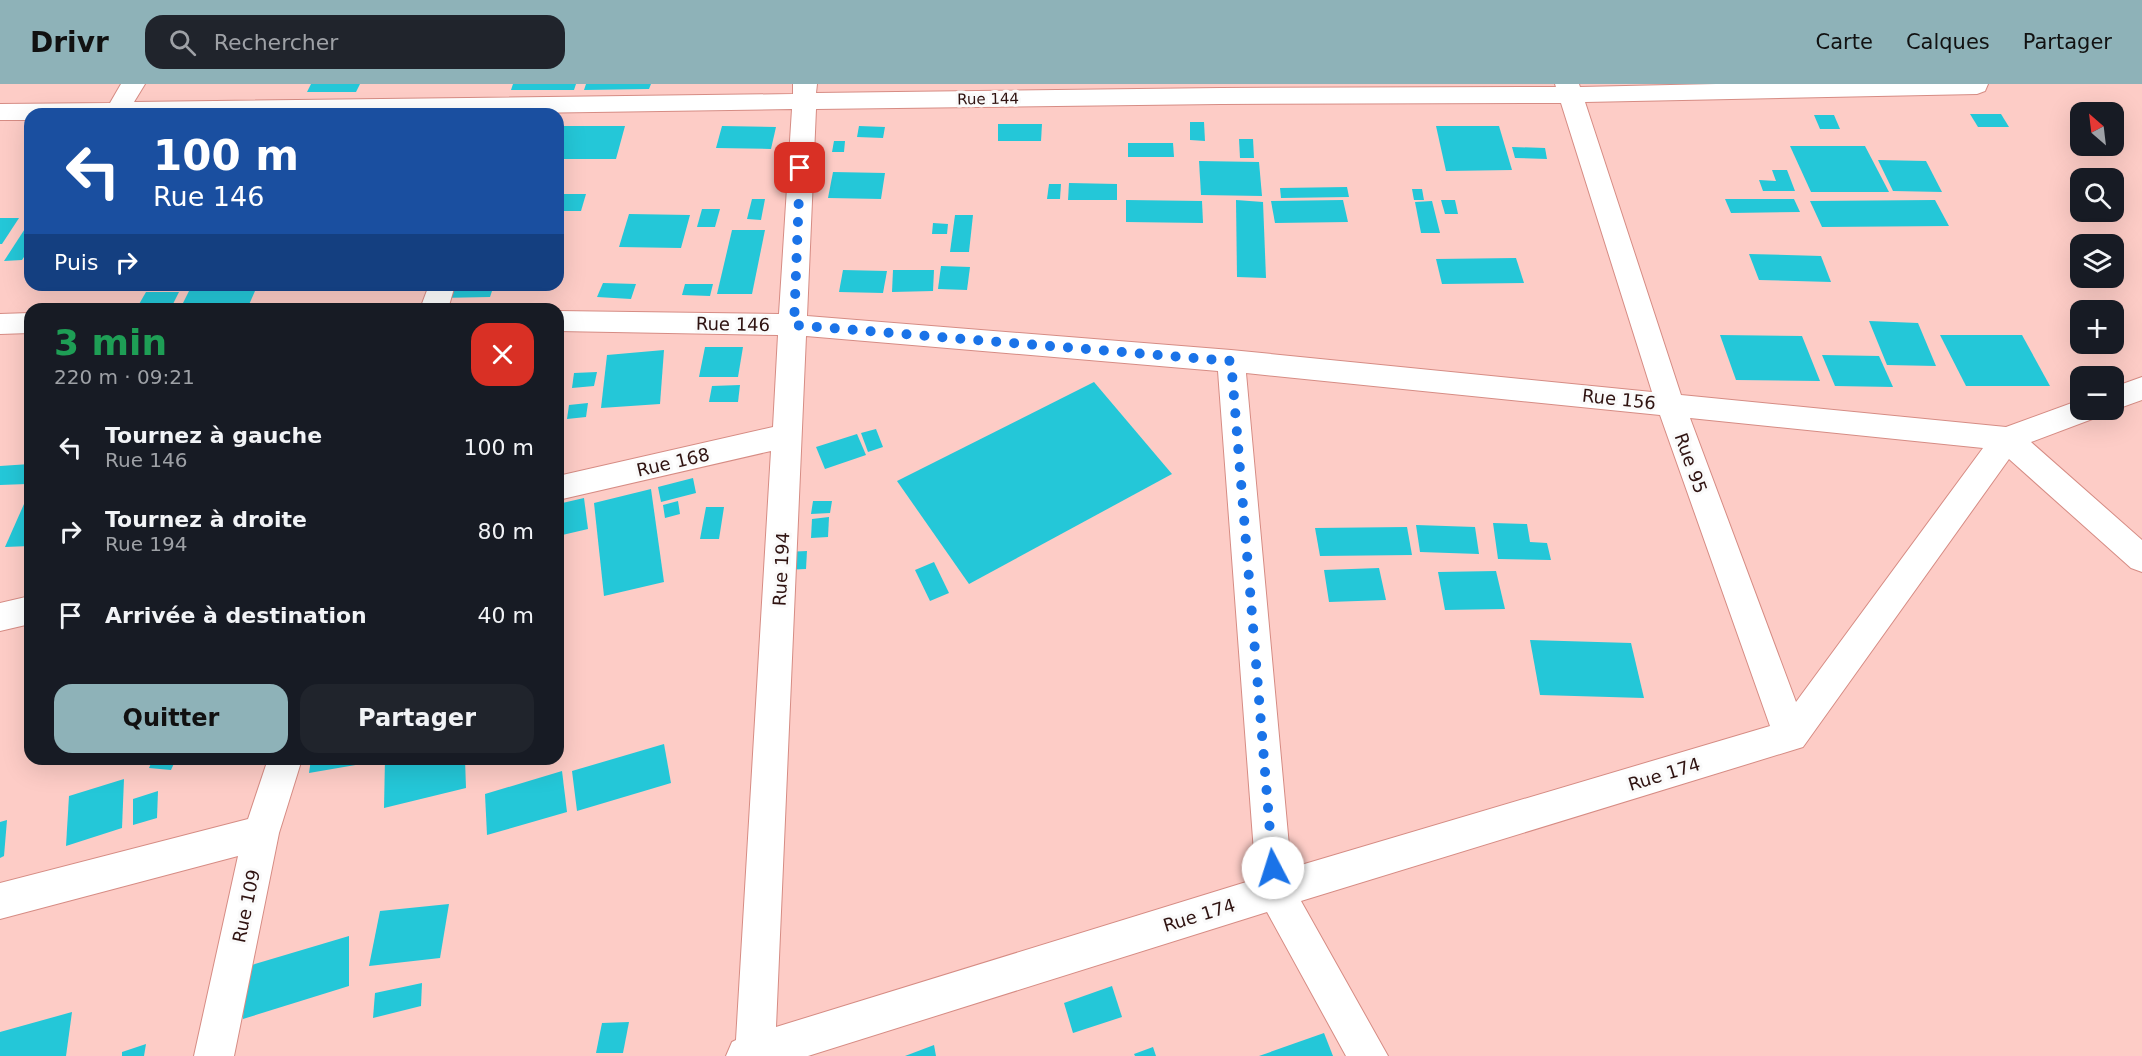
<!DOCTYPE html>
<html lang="fr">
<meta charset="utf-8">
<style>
:root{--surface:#171b24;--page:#20242c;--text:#f1f3f6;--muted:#9ea1a6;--accent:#8eb2b8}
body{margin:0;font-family:"DejaVu Sans",sans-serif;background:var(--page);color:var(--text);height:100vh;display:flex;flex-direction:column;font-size:22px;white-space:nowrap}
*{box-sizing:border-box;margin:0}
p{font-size:20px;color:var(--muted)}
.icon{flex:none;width:33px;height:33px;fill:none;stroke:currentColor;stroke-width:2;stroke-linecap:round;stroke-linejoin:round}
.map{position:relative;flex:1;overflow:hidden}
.sheet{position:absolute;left:24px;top:219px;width:540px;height:462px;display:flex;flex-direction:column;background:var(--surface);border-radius:18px;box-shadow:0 6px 24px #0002}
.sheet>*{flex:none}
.guide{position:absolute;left:24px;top:24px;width:540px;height:183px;border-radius:18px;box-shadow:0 6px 24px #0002;background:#1a4fa0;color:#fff;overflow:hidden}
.needle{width:39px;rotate:332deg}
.tools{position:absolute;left:2070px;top:18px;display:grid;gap:12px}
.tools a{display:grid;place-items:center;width:54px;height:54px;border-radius:12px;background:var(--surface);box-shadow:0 6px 24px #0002;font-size:30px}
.pin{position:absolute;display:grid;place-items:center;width:51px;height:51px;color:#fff;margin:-26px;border-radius:12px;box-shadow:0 3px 9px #0006}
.me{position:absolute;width:66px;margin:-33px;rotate:355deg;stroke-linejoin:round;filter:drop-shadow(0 0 4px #0008)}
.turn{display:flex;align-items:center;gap:21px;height:126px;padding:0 30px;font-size:27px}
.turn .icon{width:78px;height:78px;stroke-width:2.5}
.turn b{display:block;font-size:42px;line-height:51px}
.then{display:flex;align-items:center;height:57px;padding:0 30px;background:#0003;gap:12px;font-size:22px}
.round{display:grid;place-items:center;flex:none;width:63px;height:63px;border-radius:18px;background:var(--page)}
.head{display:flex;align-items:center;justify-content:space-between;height:102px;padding:0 30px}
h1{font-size:36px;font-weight:700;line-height:45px;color:#1e9e55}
.cta{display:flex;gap:12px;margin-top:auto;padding:12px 30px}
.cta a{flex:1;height:69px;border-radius:18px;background:var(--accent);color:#111;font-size:24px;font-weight:700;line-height:69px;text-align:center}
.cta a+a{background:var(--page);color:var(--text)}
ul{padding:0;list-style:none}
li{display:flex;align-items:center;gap:18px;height:84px;padding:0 30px}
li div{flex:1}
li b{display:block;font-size:22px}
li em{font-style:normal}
header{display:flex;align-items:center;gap:36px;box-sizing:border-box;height:84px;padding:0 30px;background:var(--accent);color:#111}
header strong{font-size:28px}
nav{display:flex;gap:33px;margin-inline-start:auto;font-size:21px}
.search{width:420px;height:54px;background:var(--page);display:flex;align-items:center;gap:15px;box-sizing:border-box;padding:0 21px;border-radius:18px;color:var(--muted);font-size:22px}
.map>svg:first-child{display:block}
.building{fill:#24c7d8}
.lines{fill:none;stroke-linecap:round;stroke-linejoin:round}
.street-casing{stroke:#d68c84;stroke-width:2}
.street{fill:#fff;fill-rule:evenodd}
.route{stroke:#1a73e8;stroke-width:10;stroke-dasharray:0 18}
.labels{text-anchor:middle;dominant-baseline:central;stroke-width:6;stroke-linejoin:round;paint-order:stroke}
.far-street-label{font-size:15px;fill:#2f1311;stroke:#fafafa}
.street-label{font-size:18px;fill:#2f1311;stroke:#fafafa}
</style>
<header>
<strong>Drivr</strong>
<div class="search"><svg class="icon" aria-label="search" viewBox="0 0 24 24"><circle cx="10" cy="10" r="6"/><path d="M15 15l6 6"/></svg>Rechercher</div>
<nav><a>Carte</a><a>Calques</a><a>Partager</a></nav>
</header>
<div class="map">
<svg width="2142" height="972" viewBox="0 0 2142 972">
<rect width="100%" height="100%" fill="#fdccc6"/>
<g class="building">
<path d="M 311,0 L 360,0 L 356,8 L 307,8 Z"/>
<path d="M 513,0 L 576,0 L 574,6 L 511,6 Z"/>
<path d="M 586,0 L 651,0 L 649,5 L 584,6 Z"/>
<path d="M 1970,30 L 2001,30 L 2009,43 L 1978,43 Z"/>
<path d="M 1814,31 L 1834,31 L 1840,45 L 1820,45 Z"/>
<path d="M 1190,38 L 1204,38 L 1205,57 L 1190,56 Z"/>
<path d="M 998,40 L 1042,40 L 1041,57 L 998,57 Z"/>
<path d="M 558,42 L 625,42 L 616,75 L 558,75 Z"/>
<path d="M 722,42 L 776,43 L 771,65 L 716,64 Z"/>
<path d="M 859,42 L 885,43 L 883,54 L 857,53 Z"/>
<path d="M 1436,42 L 1499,42 L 1512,86 L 1446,87 Z"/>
<path d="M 1239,55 L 1253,55 L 1254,74 L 1240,74 Z"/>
<path d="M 834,57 L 845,57 L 844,68 L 832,68 Z"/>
<path d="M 1128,59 L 1173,59 L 1174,73 L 1128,73 Z"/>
<path d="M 1790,62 L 1865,62 L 1889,108 L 1811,108 Z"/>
<path d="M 1512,63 L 1545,64 L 1547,75 L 1515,74 Z"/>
<path d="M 1878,76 L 1926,77 L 1942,108 L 1893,107 Z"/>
<path d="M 1199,77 L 1259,78 L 1262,112 L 1201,111 Z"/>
<path d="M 1772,86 L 1787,86 L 1795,107 L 1763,107 L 1759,96 L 1776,97 Z"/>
<path d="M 833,88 L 885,89 L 881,115 L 828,114 Z"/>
<path d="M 1069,99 L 1117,100 L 1117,116 L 1068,116 Z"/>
<path d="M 1049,100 L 1061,100 L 1060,115 L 1047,115 Z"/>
<path d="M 1347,103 L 1349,113 L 1281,114 L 1280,104 Z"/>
<path d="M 1412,105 L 1422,105 L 1424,116 L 1414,116 Z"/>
<path d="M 558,110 L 586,110 L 581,127 L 558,127 Z"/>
<path d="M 752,115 L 765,115 L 761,136 L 747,135 Z"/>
<path d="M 1725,115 L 1794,115 L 1800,128 L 1731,129 Z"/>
<path d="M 1126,116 L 1202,117 L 1203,139 L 1126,138 Z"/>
<path d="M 1236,116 L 1263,118 L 1266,194 L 1237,193 Z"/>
<path d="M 1343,116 L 1348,138 L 1275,139 L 1271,117 Z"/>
<path d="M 1441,116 L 1455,116 L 1458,130 L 1445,130 Z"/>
<path d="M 1935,116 L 1949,142 L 1822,143 L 1810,117 Z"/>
<path d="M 1432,117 L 1440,149 L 1421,149 L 1415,118 Z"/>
<path d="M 702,125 L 720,125 L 715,143 L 697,143 Z"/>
<path d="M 629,130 L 690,131 L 681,164 L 619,163 Z"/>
<path d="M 955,131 L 973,131 L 969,168 L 950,168 Z"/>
<path d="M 0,134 L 19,134 L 2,160 L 0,160 Z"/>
<path d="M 30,137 L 30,164 L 22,176 L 4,177 Z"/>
<path d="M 933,139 L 948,140 L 947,150 L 932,150 Z"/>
<path d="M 732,146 L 765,146 L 752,210 L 717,210 Z"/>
<path d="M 1749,170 L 1821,172 L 1831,198 L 1759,196 Z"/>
<path d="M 1516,174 L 1524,199 L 1442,200 L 1436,175 Z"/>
<path d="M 941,182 L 970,183 L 967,206 L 938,205 Z"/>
<path d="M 843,186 L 887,187 L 883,209 L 839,208 Z"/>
<path d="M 893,186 L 934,186 L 933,207 L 892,208 Z"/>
<path d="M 603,199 L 636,200 L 631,215 L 597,213 Z"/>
<path d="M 685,200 L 713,200 L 710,212 L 682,211 Z"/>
<path d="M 444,201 L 494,201 L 490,213 L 439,214 Z"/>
<path d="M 189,207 L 255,207 L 248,223 L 181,223 Z"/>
<path d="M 146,208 L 179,208 L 172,222 L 138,222 Z"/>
<path d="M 1869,237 L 1918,239 L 1936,282 L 1887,281 Z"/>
<path d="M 1720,251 L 1802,252 L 1820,297 L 1736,296 Z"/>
<path d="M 1940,251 L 2022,251 L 2050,302 L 1966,302 Z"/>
<path d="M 705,263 L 743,263 L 738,293 L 699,293 Z"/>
<path d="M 664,266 L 660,320 L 601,324 L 607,271 Z"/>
<path d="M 1822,271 L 1879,272 L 1893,303 L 1835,302 Z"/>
<path d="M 597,288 L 594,302 L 572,304 L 574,289 Z"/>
<path d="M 1094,298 L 1172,390 L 969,500 L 897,397 Z"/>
<path d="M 740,301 L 738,318 L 709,318 L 712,302 Z"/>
<path d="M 588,319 L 586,333 L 567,335 L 569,321 Z"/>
<path d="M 876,345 L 883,363 L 868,368 L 861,349 Z"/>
<path d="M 857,350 L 866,371 L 825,385 L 816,363 Z"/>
<path d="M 30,380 L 30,393 L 27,400 L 0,401 L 0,382 Z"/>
<path d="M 693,394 L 696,409 L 661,418 L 658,403 Z"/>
<path d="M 651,405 L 664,498 L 604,512 L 594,419 Z"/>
<path d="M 28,411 L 30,411 L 30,462 L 5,463 Z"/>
<path d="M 584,414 L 588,445 L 558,452 L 558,420 Z"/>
<path d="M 678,417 L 680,430 L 665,434 L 663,421 Z"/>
<path d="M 813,417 L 832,417 L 830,429 L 811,430 Z"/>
<path d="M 706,423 L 724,423 L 719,455 L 700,455 Z"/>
<path d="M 829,433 L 828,453 L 811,454 L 812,435 Z"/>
<path d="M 1493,439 L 1527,440 L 1530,458 L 1547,459 L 1551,476 L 1498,475 Z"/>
<path d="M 1416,441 L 1475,443 L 1479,470 L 1420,468 Z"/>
<path d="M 1407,443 L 1412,471 L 1320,472 L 1315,444 Z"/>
<path d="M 807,467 L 806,485 L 783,486 L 785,468 Z"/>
<path d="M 934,478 L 949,509 L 930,517 L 915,486 Z"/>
<path d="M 1379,484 L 1386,516 L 1329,518 L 1324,486 Z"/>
<path d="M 1496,487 L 1505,525 L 1445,526 L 1438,488 Z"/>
<path d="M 1530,556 L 1631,559 L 1644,614 L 1540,611 Z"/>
<path d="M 664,660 L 671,699 L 577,727 L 572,687 Z"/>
<path d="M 153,675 L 176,675 L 171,686 L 149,684 Z"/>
<path d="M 311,675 L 373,675 L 373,678 L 309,689 Z"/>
<path d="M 385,675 L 465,675 L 466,704 L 384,724 Z"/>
<path d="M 562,687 L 567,728 L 487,751 L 485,710 Z"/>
<path d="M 124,695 L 122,744 L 66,762 L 69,712 Z"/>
<path d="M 158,707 L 157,734 L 133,741 L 133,715 Z"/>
<path d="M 7,736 L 4,772 L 0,774 L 0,738 Z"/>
<path d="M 449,820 L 440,874 L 369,882 L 380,827 Z"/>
<path d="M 349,852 L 349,902 L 243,935 L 245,883 Z"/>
<path d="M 422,899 L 421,922 L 373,934 L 375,909 Z"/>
<path d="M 1112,902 L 1122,933 L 1073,949 L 1064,919 Z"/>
<path d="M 72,928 L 66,972 L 0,972 L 0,948 Z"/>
<path d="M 629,938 L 623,969 L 596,969 L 602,939 Z"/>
<path d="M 1324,949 L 1333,972 L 1259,972 Z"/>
<path d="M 146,960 L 144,972 L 122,972 L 122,968 Z"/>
<path d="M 934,961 L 936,972 L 905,972 Z"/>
<path d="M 1153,963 L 1156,972 L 1135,972 L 1134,970 Z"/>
</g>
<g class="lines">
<g class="street-casing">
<g id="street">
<path d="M 121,0 L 145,0 L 134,18 L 793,10 L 793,0 L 817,0 L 816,9 L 1220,4 L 1556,3 L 1555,0 L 1579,0 L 1580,3 L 1716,0 L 1988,0 L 1985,7 L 1977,10 L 1585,18 L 1681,311 L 2006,343 L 2080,316 L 2080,326 L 2099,326 L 2095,334 L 2031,358 L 2142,456 L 2142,488 L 2131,484 L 2009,375 L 1803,663 L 1301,817 L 1388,972 L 1346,972 L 1267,828 L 808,972 L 726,972 L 732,958 L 736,956 L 771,367 L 558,416 L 558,392 L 773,343 L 778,251 L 558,247 L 558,227 L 779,230 L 792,25 L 452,30 L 30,30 L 30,36 L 0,36 L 0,20 L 110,19 ZM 1561,19 L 1652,308 L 1231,266 L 807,232 L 816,25 L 1220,20 ZM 806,252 L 1218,287 L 1256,795 L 776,943 ZM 1246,289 L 1660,331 L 1770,642 L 1291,784 ZM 1690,334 L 1983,364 L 1796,618 Z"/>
<path d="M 429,201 L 455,201 L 448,225 L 420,225 Z"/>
<path d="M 30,229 L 30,249 L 0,250 L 0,230 Z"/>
<path d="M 2142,293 L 2142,316 L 2114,326 L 2112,326 L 2114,326 L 2114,303 Z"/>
<path d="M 30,512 L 30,540 L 0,547 L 0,519 Z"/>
<path d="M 268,675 L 302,675 L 279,749 L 234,972 L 194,972 L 238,772 L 0,835 L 0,799 L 248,735 Z"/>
</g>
</g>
<use href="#street" class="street"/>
</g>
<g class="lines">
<path class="route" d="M 800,84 L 794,241 L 1231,277 L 1273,784"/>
</g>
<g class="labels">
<g class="far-street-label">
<text transform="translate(988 15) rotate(-1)">Rue 144</text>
</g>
<g class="street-label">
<text transform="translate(733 240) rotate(1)">Rue 146</text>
<text transform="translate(1619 315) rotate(6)">Rue 156</text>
<text transform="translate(673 378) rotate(-13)">Rue 168</text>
<text transform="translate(1691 379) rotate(70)">Rue 95</text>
<text transform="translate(781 485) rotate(-87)">Rue 194</text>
<text transform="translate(1664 690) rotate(-17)">Rue 174</text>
<text transform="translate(246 822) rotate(-78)">Rue 109</text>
<text transform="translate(1199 831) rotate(-17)">Rue 174</text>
</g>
</g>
</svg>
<div class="tools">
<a><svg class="needle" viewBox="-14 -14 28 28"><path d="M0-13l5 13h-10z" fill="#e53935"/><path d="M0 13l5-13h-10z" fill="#9ea1a6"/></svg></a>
<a><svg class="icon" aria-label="search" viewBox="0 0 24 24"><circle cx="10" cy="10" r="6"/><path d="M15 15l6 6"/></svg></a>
<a><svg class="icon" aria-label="layers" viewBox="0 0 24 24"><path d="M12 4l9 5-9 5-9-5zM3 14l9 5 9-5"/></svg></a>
<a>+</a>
<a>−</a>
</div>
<div class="pin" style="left:800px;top:84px;background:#d93025"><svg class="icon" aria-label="arrive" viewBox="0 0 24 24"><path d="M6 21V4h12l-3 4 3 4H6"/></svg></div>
<svg class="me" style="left:1273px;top:784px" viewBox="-20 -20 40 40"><circle r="19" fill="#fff"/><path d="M0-13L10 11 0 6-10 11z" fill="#1a73e8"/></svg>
<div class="guide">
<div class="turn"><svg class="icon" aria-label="left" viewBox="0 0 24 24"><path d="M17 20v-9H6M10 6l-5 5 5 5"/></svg><div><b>100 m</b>Rue 146</div></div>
<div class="then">Puis<svg class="icon" aria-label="right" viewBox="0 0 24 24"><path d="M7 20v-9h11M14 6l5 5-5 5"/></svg></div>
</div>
<section class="sheet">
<div class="head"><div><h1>3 min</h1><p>220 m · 09:21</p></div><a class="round" style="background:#d93025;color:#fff"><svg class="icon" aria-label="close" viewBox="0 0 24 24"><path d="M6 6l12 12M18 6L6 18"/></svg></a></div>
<ul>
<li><svg class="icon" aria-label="left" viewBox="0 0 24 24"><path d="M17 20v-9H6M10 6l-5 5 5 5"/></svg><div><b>Tournez à gauche</b><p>Rue 146</p></div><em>100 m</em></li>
<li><svg class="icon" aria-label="right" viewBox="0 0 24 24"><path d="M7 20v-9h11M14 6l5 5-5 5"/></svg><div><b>Tournez à droite</b><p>Rue 194</p></div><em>80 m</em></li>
<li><svg class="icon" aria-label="arrive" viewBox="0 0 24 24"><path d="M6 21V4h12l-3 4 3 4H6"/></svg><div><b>Arrivée à destination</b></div><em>40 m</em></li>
</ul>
<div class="cta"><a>Quitter</a><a>Partager</a></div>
</section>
</div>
